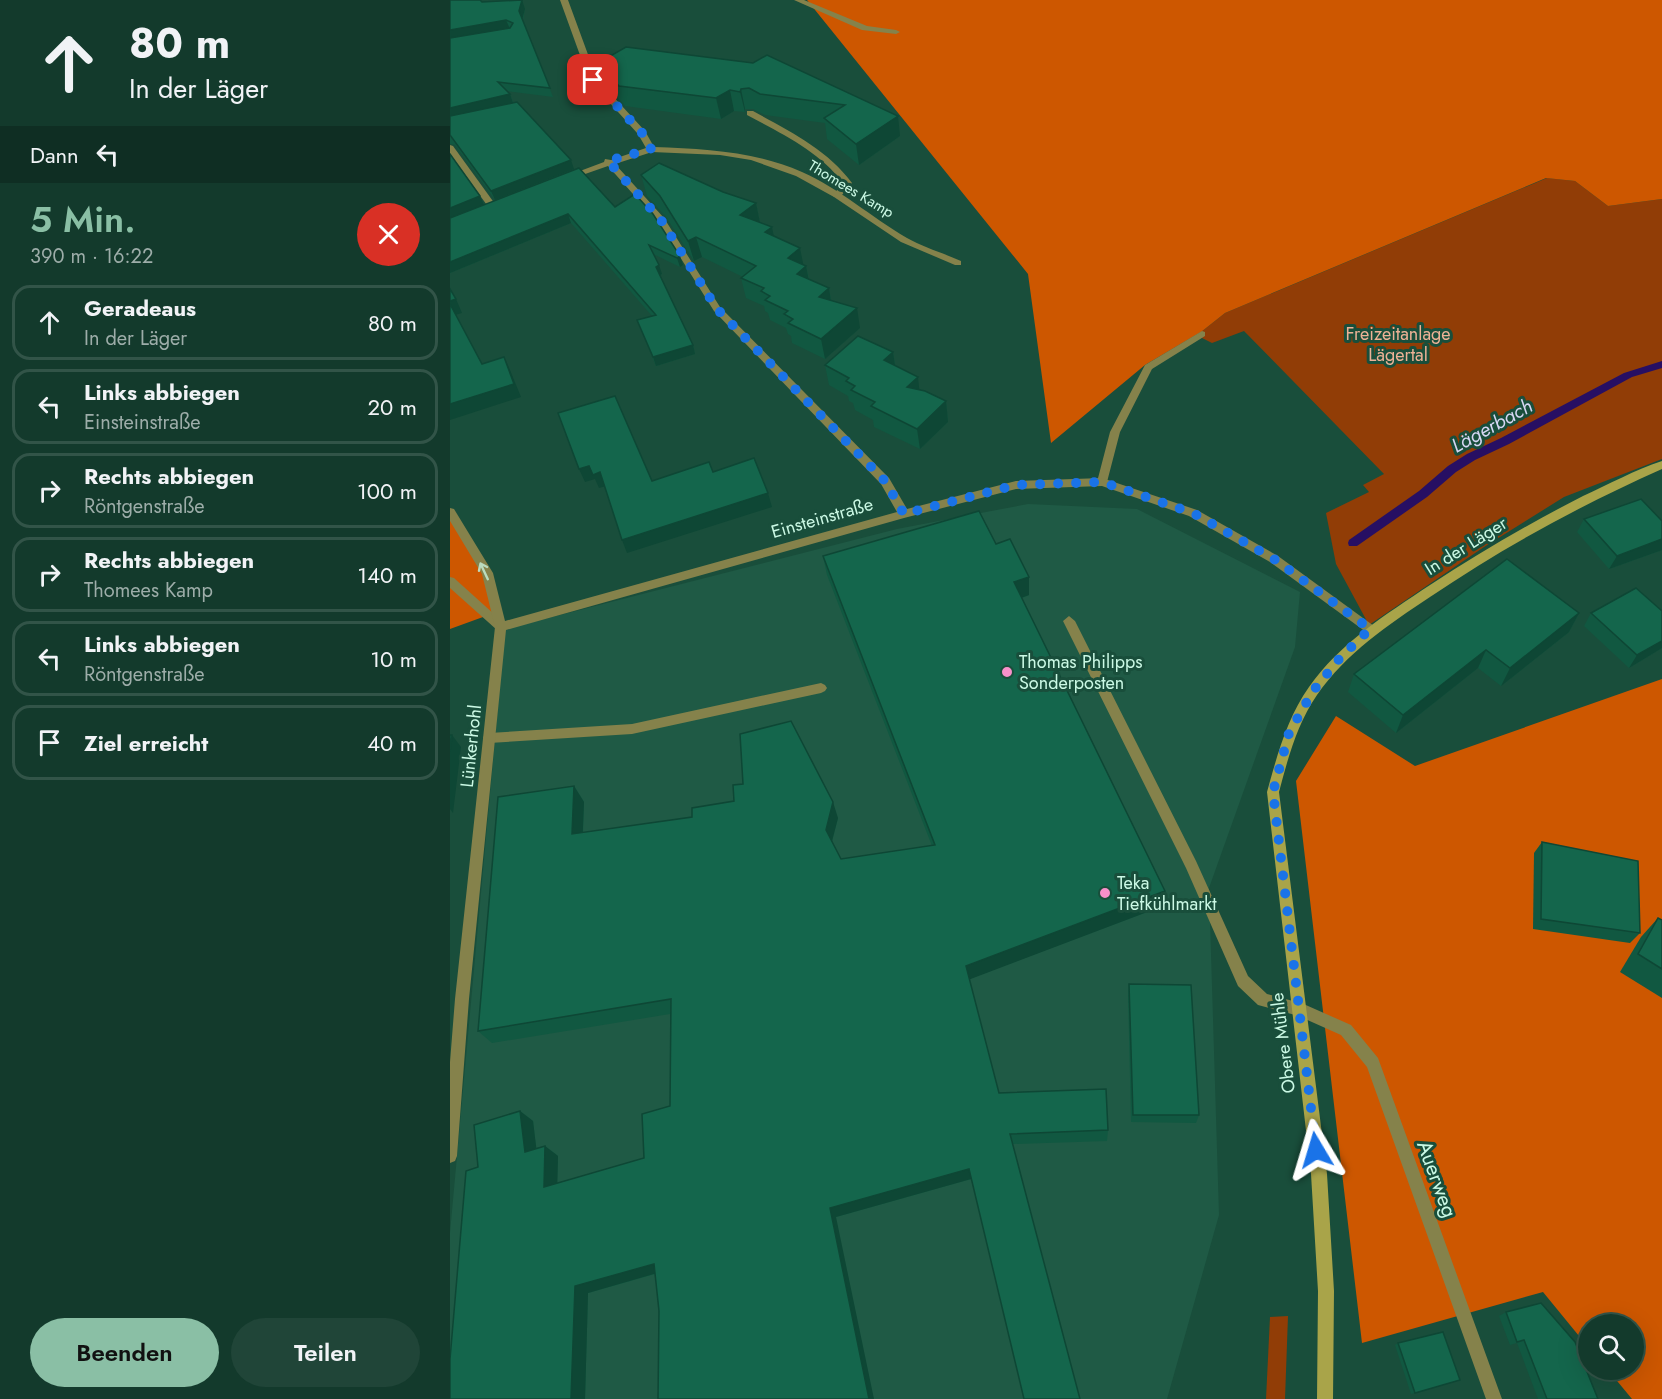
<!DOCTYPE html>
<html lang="de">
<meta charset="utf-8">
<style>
:root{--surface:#133a2c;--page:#204538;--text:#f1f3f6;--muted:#9dada9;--line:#325448;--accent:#8abfa5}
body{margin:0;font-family:Jost,sans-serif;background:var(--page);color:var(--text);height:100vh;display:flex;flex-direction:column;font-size:22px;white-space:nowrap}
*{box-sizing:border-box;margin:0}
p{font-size:20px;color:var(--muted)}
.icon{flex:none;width:33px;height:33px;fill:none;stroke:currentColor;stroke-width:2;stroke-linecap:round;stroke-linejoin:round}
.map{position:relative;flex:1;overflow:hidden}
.details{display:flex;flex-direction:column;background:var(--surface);width:450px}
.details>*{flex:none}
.banner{background:#133a2c;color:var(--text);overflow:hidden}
.buttons{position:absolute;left:1128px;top:1314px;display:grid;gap:12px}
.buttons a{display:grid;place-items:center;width:66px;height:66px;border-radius:50%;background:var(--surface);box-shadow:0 6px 24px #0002,0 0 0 2px var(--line);font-size:30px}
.pin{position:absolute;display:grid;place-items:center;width:51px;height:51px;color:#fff;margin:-26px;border-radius:12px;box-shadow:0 3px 9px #0006}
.me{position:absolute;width:66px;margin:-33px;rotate:353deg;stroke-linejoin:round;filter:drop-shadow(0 0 4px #0008)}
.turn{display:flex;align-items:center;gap:21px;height:126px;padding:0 30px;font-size:27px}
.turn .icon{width:78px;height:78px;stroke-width:2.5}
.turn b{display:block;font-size:42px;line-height:51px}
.then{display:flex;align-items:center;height:57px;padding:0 30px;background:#0003;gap:12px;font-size:22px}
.round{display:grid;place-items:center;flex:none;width:63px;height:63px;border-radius:32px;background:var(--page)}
.headline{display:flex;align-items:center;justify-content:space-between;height:102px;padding:0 30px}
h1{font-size:36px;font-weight:600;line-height:45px;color:var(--accent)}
.primary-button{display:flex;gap:12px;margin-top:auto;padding:12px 30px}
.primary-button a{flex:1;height:69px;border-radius:36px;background:var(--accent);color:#111;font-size:24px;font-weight:600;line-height:69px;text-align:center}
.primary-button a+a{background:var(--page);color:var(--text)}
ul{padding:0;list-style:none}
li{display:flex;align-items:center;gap:18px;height:75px;margin:0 12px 9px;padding:0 18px;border:3px solid var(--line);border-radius:18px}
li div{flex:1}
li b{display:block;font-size:22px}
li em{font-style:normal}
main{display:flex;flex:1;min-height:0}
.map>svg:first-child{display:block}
.built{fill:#1f5a45}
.green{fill:#913d06}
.forest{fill:#cd5700}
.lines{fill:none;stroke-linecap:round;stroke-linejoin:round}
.stream{fill:#270f63;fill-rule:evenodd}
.service{fill:#85824b;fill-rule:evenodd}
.minor{fill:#85824b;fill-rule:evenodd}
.secondary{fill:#a9a449;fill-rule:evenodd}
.wall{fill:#115841}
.shaded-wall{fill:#0e4735}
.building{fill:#14664c;stroke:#0e4735;stroke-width:1.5}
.oneway{stroke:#badbbe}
.route{stroke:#1a73e8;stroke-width:10;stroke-dasharray:0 18}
.poi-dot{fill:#f890ca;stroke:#194e3b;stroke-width:2}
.labels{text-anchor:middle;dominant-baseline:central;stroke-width:6;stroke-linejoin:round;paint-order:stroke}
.far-street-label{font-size:15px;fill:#cbf9e5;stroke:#194e3b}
.park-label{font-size:18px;fill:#edb296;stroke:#194e3b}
.street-label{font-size:18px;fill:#cbf9e5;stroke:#194e3b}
.poi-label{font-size:18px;fill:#cbf9e5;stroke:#194e3b;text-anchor:start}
.water-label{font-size:20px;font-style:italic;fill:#d6d6f3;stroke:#194e3b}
.near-street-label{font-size:21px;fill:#cbf9e5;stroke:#194e3b}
</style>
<main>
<section class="details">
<div class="banner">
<div class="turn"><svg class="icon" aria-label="ahead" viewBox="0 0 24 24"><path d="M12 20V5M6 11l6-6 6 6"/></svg><div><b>80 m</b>In der Läger</div></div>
<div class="then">Dann<svg class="icon" aria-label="left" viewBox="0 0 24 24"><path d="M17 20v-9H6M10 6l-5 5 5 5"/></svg></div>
</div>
<div class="headline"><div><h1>5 Min.</h1><p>390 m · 16:22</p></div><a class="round" style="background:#d93025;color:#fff"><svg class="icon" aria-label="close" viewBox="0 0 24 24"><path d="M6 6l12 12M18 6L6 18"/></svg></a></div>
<ul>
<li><svg class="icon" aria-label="ahead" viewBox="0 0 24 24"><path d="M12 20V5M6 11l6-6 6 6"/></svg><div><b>Geradeaus</b><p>In der Läger</p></div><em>80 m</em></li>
<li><svg class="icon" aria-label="left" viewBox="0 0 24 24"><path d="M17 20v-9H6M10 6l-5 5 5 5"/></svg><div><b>Links abbiegen</b><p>Einsteinstraße</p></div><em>20 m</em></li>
<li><svg class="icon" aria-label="right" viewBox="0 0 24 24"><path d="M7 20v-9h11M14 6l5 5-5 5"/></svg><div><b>Rechts abbiegen</b><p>Röntgenstraße</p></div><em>100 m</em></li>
<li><svg class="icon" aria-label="right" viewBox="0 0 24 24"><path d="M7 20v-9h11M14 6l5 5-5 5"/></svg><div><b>Rechts abbiegen</b><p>Thomees Kamp</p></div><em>140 m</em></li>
<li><svg class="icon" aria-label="left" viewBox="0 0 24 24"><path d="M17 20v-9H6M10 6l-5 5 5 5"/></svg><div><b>Links abbiegen</b><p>Röntgenstraße</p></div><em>10 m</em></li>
<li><svg class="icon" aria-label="arrive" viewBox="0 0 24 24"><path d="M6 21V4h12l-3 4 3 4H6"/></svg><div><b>Ziel erreicht</b></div><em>40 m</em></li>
</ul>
<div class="primary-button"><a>Beenden</a><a>Teilen</a></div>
</section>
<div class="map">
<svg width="1212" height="1399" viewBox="0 0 1212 1399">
<rect width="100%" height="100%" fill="#194e3b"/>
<path class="built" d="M 578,504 L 687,509 L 850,592 L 845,647 L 759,888 L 769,1215 L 717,1399 L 0,1399 L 0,1233 L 55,629 L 447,529 Z"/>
<g class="green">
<path d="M 1097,178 L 1125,181 L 1158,206 L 1212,199 L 1212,459 L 1114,497 L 1034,547 L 919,625 L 886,564 L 876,513 L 919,492 L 913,485 L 934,474 L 794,331 L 762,343 L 752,338 L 751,332 L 775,313 Z"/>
<path d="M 838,1316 L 835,1399 L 816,1399 L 820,1317 Z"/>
</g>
<g class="forest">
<path d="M 357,0 L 1212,0 L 1212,199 L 1158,206 L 1125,181 L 1096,178 L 775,313 L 751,332 L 695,365 L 601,443 L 578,274 Z"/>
<path d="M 0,515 L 34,574 L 44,613 L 0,629 Z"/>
<path d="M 1212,679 L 1212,1399 L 1182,1399 L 1158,1370 L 1184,1370 L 1184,1324 L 1138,1324 L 1138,1347 L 1093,1292 L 912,1343 L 846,781 L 886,716 L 965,766 Z"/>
</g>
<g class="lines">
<path class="stream" d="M 1212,361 L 1212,368 L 1182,377 L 1059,444 L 1025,460 L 1006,472 L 977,497 L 907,546 L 899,546 L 898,543 L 899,540 L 969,491 L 998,466 L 1017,454 L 1051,438 L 1174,373 Z"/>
<g class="service">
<path d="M 297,111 L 303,111 C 339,131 377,149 402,183 L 401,185 L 390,197 L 384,197 L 383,195 L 393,183 C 369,151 332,134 297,115 Z"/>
<path d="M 752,331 L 755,332 L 755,336 L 702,369 L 670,432 L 657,482 L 656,485 L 648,485 L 647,482 L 660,432 L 695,365 Z"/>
<path d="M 0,577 L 4,578 L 55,624 L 57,627 L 55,630 L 47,630 L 0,588 Z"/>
<path d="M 619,616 L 625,621 L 746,861 L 798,976 L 817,994 L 854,1004 L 856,1009 L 854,1014 L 849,1016 L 808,1005 L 788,986 L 736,868 L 613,621 Z"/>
<path d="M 371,683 L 375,685 L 377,688 L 375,691 L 371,693 L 182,734 L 39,743 L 35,742 L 33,738 L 35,734 L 39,733 L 182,724 Z"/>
</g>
<g class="minor">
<path d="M 110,0 L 118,0 L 147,79 L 195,131 L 204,147 C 256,149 303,151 352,172 C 390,189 421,217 457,238 C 473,247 493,253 511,261 L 511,265 L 505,265 L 451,242 L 384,197 L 346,176 L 301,160 L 270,155 L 202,152 L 165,164 L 214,218 L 270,307 L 439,478 L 457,509 L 566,481 L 652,478 L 747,510 L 828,556 L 924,626 L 926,629 L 920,634 L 916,632 L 820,562 L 739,516 L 652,486 L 566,489 L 454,518 L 56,630 L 19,999 L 7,1156 L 5,1161 L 0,1163 L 0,1062 L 5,999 L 45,627 L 32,574 L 0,521 L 0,508 L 4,509 L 43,573 L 55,621 L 447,512 L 431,484 L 264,311 L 208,222 L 158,166 L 118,180 L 114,177 L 154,162 L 155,159 L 161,160 L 196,148 L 188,134 L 139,80 Z"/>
<path d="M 344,0 L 354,0 L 417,26 L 446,30 L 450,32 L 446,34 L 412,30 Z"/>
<path d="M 0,145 L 3,146 L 45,204 L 45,208 L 39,208 L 0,154 Z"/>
<path d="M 849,1002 L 901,1025 L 928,1058 L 1052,1399 L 1036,1399 L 917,1067 L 891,1035 L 844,1014 L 842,1009 L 844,1004 Z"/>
</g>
<path class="secondary" d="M 1212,461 L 1212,469 C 1131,505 1054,547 980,597 C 938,625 896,653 867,695 C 847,724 838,758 829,792 L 877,1174 L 884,1291 L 883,1399 L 867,1399 L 868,1291 L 861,1174 L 817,792 C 827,756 837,718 859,687 C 890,643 935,615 980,585 C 1029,553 1080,523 1133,496 C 1159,484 1185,470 1212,461 Z"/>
</g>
<g class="wall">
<path d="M 0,0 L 32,2 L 72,0 L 75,9 L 73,20 L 103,97 L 57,91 L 60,94 L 63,102 L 124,169 L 45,200 L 5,145 L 0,144 Z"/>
<path d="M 317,55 L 450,136 L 409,165 L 377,139 L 375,123 L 315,115 L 303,109 L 295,109 L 295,112 L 284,111 L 271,119 L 175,106 L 155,84 L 148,63 L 303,63 Z"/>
<path d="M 0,154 L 33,205 L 165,207 L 185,194 L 233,265 L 230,267 L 203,254 L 212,274 L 210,275 L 243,345 L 245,354 L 206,366 L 187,320 L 202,316 L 121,223 L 0,273 Z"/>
<path d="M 191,175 L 273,192 L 306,203 L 310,223 L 354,265 L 356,266 L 359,279 L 379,288 L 381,300 L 410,328 L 375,359 L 342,343 L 341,336 L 338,334 L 336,328 L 320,320 L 318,313 L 315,311 L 314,306 L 296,298 L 291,278 L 293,277 L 252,257 L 244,261 L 216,217 L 197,196 Z"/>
<path d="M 443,352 L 445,365 L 469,390 L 496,401 L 498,422 L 470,449 L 424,427 L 423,420 L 405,410 L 403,403 L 399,401 L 398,396 L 379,385 L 375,365 Z"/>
<path d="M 1134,519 L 1212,521 L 1212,550 L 1159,569 L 1127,532 Z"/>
<path d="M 546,544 L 579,577 L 579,595 L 572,598 L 715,891 L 713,906 L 519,979 L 549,1093 L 658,1130 L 657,1141 L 563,1144 L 521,1179 L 386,1217 L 209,1311 L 205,1274 L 138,1293 L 135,1399 L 0,1399 L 28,1167 L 70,1111 L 83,1121 L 86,1148 L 95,1146 L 108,1156 L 107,1183 L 194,1158 L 220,1106 L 220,1014 L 42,1043 L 28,1031 L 124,786 L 134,802 L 133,833 L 388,818 L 382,841 L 391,859 L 482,846 L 377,575 L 373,556 Z"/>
<path d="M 1129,613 L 1119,632 L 1051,686 L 1028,668 L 946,733 L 898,692 L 904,674 Z"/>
<path d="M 1141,613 L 1212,648 L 1179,668 L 1134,626 Z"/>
<path d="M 1092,842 L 1190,933 L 1180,943 L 1083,929 L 1084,853 Z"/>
<path d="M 1208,918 L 1212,920 L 1212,998 L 1170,972 L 1191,937 Z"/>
<path d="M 679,984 L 749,1115 L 746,1123 L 681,1122 L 678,994 Z"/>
<path d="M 1056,1312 L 1148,1399 L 1088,1399 L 1067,1343 L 1060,1345 L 1049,1316 Z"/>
<path d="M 948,1343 L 1006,1381 L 961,1394 L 945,1345 Z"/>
</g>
<g class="shaded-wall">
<path d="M 72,0 L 75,9 L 72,20 L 69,11 Z"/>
<path d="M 56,20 L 60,29 L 0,40 L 0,30 Z"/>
<path d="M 291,89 L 295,109 L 295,112 L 290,92 Z"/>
<path d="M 280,90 L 284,111 L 271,119 L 266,98 Z"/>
<path d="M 60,94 L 63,103 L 0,118 L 0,108 Z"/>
<path d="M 448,116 L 450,136 L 409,165 L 406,144 Z"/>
<path d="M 121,160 L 124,169 L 45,200 L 41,191 Z"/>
<path d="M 30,196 L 34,205 L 0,219 L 0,208 Z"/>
<path d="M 306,203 L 310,223 L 290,215 Z"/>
<path d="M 118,214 L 121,223 L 0,273 L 0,262 Z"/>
<path d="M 322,227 L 326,247 L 315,232 Z"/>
<path d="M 246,237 L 252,257 L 244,261 L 238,241 Z"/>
<path d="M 350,248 L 354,268 L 356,266 L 360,286 L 347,274 L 338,258 Z"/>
<path d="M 230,256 L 233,265 L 230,267 L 227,258 Z"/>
<path d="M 209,265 L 212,274 L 208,276 L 206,267 Z"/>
<path d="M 379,288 L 382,309 L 369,297 Z"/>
<path d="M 6,299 L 12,313 L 5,315 L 0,304 L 0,301 Z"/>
<path d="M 407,308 L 410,328 L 375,359 L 371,339 Z"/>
<path d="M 243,345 L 245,354 L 206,366 L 203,357 Z"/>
<path d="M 443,352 L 446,372 L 434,360 Z"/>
<path d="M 54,357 L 60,370 L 71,397 L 0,420 L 0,404 Z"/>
<path d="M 468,377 L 470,397 L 457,387 Z"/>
<path d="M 496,401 L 498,422 L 470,449 L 467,429 Z"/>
<path d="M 139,466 L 150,472 L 156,486 L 149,488 L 145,479 L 135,482 L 129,469 Z"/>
<path d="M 318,493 L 322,507 L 177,553 L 172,540 Z"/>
<path d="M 1212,539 L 1212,550 L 1159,569 L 1167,556 Z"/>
<path d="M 579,577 L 579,595 L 565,600 L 564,582 Z"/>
<path d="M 1129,613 L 1119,632 L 1051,686 L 1060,668 Z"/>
<path d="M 1212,641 L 1212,648 L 1179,668 L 1187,655 Z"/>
<path d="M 1036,650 L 1028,668 L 946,733 L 953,715 Z"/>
<path d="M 2,735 L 11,747 L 3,813 L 0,809 L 0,752 Z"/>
<path d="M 124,786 L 134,802 L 132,850 L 122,834 Z"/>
<path d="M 383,802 L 388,818 L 381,845 L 376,830 Z"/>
<path d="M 715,891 L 713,906 L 518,980 L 516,966 Z"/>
<path d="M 70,1111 L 83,1121 L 88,1162 L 75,1152 Z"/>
<path d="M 95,1146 L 108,1156 L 107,1196 L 94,1187 Z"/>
<path d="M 519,1169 L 521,1179 L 386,1217 L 424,1399 L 419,1399 L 380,1208 Z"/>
<path d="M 204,1264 L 214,1271 L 138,1293 L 135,1399 L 121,1399 L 125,1286 Z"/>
</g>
<g class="building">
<path d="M 0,0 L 30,0 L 32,2 L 72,0 L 69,11 L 100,88 L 48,82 L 60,94 L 0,108 L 0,38 L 60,28 L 63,23 L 56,20 L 0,30 Z"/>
<path d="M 176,47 L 303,63 L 317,55 L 448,116 L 406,144 L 374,118 L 395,105 L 310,94 L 299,88 L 291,89 L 290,92 L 280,90 L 266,98 L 169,86 L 148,63 Z"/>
<path d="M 67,102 L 121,160 L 41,191 L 0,135 L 0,116 Z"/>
<path d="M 0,154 L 30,196 L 0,208 Z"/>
<path d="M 209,163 L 273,192 L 306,203 L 290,215 L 322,227 L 315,232 L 350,248 L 338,258 L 356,266 L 347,274 L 379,288 L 369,297 L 407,308 L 371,339 L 338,323 L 343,319 L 334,314 L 338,311 L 315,300 L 320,296 L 311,291 L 314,288 L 291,278 L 306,266 L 246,237 L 238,241 L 210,196 L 191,175 Z"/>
<path d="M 129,168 L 165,207 L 185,194 L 203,214 L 230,256 L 227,258 L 199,245 L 209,265 L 206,267 L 243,345 L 203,357 L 187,320 L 206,315 L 118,214 L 0,262 L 0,218 Z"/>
<path d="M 0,289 L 6,299 L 0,301 Z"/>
<path d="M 0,304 L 32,364 L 54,357 L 64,384 L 0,404 Z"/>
<path d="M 408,336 L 443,352 L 434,360 L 468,377 L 457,387 L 475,391 L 496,401 L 467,429 L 421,406 L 425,402 L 401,390 L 405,386 L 396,381 L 399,378 L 375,365 Z"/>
<path d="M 165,396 L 202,481 L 259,462 L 263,472 L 304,458 L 318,493 L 172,540 L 150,472 L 143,475 L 139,466 L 129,469 L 108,413 Z"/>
<path d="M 1191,499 L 1212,521 L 1212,539 L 1167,556 L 1134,519 Z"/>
<path d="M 529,511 L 546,544 L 560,539 L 579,577 L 564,582 L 715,891 L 516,966 L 549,1093 L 656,1089 L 658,1130 L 560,1134 L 630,1399 L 574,1399 L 519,1169 L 380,1208 L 419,1399 L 208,1399 L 209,1311 L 204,1264 L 125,1286 L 121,1399 L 0,1399 L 0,1359 L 16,1171 L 28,1167 L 24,1125 L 70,1111 L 75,1152 L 95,1146 L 94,1187 L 194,1158 L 192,1114 L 220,1106 L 221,999 L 28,1031 L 48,797 L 124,786 L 122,834 L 242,817 L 242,808 L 284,801 L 283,785 L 293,784 L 290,734 L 341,721 L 383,802 L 376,830 L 391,859 L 485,845 L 373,556 Z"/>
<path d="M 1057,559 L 1129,613 L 1060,668 L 1036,650 L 953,715 L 904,674 Z"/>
<path d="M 1186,588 L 1212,611 L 1212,641 L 1187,655 L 1141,613 Z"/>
<path d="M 0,735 L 2,735 L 0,752 Z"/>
<path d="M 1092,842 L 1188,861 L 1190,933 L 1091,919 Z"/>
<path d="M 1208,918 L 1212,920 L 1212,969 L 1188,954 Z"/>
<path d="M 679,984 L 741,985 L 749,1115 L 683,1115 Z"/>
<path d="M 1091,1303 L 1125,1342 L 1148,1399 L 1097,1399 L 1074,1340 L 1067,1342 L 1056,1312 Z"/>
<path d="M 993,1332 L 1010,1380 L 965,1393 L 948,1343 Z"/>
</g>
<defs><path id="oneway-shaft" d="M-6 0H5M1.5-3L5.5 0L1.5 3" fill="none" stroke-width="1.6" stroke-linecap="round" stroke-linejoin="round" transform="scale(1.5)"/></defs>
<use class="oneway" href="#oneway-shaft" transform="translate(34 571) rotate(-115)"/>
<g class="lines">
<path class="route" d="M 143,80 L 192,133 L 201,149 L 158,161 L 211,220 L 267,309 L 435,481 L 454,514 L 566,485 L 652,482 L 743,513 L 824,559 L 920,629 L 890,658 L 863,691 L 839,733 L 823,792 L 866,1150"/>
</g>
<g class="poi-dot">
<circle cx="557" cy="672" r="6"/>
<circle cx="655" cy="893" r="6"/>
</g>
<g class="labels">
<g class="far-street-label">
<text transform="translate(401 189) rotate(31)">Thomees Kamp</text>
</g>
<g class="park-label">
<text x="948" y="334">Freizeitanlage<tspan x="948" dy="21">Lägertal</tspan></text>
</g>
<g class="street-label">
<text transform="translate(372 518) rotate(-16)">Einsteinstraße</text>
<text transform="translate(1016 546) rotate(-32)">In der Läger</text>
<text transform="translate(21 746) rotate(-84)">Lünkerhohl</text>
<text transform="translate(833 1043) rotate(-97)">Obere Mühle</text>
</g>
<g class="poi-label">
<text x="569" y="662">Thomas Philipps<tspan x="569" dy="21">Sonderposten</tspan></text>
<text x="667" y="883">Teka<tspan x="667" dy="21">Tiefkühlmarkt</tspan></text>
</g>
<g class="water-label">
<text transform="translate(1042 426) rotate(-29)">Lägerbach</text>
</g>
<g class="near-street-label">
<text transform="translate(987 1179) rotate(70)">Auerweg</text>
</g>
</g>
</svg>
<div class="buttons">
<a><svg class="icon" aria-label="search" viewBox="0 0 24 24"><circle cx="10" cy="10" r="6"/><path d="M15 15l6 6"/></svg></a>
</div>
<div class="pin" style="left:143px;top:80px;background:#d93025"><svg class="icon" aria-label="arrive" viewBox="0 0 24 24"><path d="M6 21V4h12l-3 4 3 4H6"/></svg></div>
<svg class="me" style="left:866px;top:1150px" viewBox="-20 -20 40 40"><path d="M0-17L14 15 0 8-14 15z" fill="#1a73e8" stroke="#fff" stroke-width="4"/></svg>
</div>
</main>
